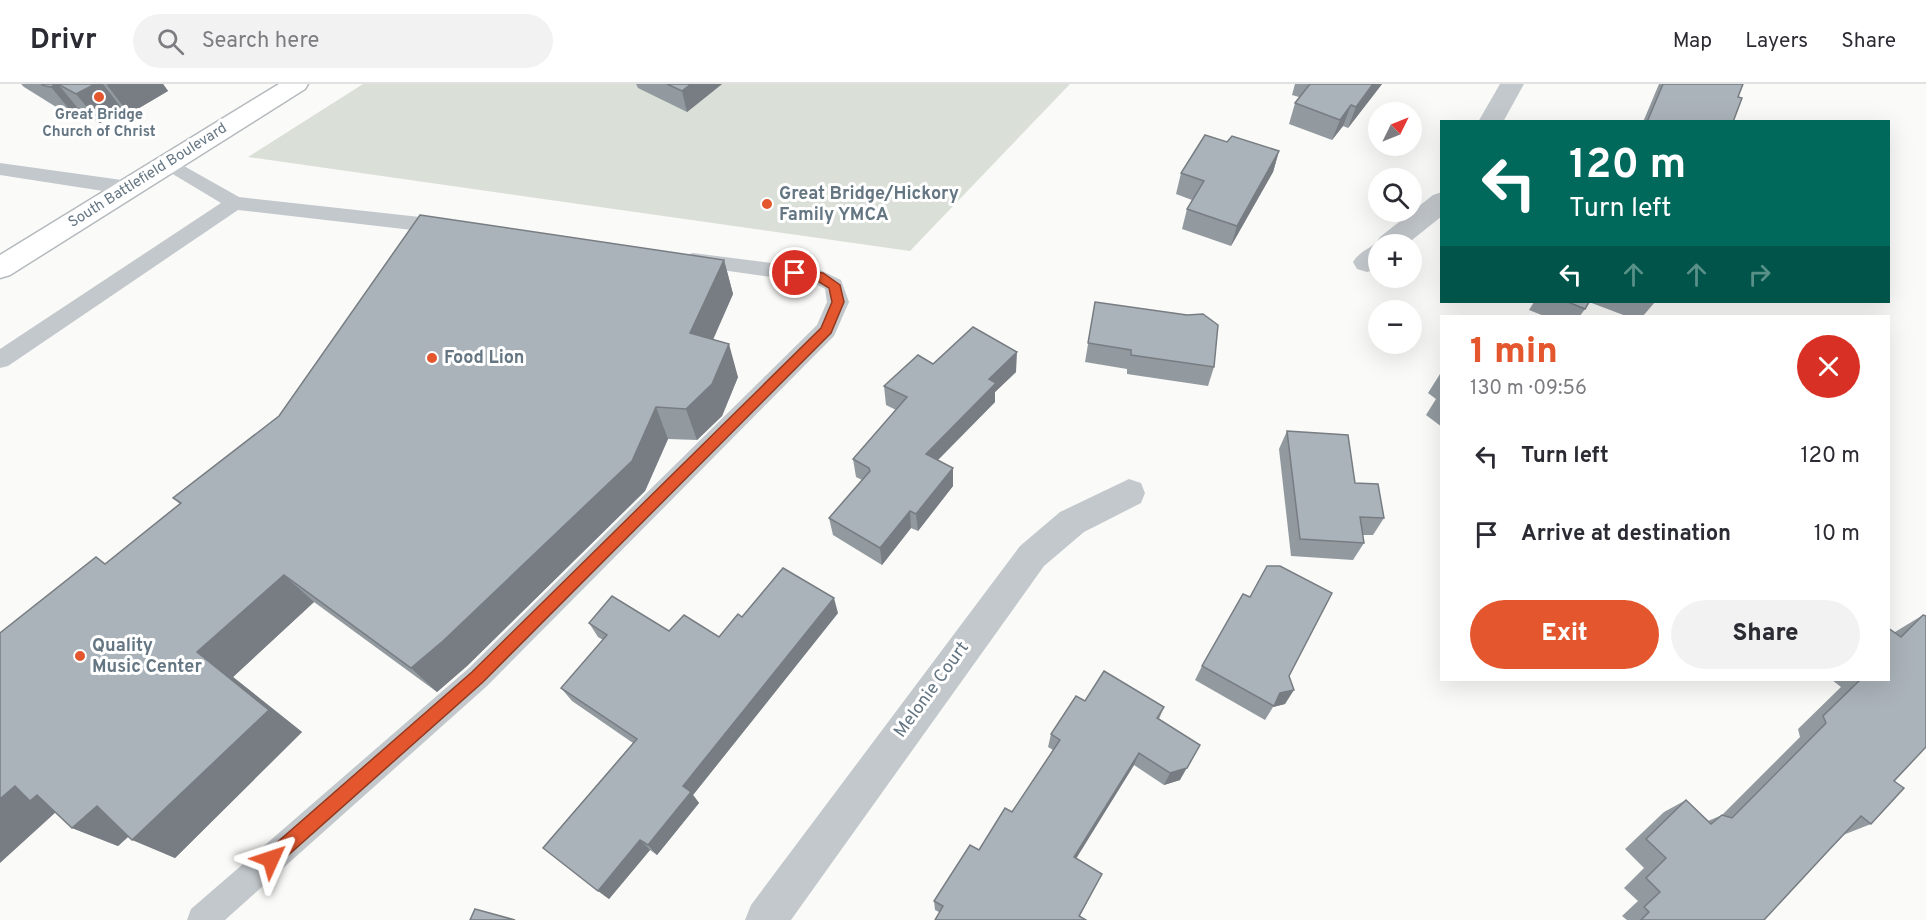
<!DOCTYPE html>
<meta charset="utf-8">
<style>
:root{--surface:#fff;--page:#f2f2f3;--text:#2b2b33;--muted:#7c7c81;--line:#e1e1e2;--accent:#e4572e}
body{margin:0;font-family:Overpass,sans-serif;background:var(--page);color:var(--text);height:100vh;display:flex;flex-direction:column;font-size:22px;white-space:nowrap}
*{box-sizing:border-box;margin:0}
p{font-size:20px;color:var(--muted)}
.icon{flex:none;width:33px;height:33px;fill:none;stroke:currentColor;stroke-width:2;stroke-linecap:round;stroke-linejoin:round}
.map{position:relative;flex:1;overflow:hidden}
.details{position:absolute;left:1440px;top:231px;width:450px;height:366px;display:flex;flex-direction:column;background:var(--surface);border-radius:0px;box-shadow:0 6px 24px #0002}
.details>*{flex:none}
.guide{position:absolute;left:1440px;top:36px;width:450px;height:183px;border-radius:0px;box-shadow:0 6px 24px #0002;background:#00695c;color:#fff;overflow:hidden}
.needle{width:39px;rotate:47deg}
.buttons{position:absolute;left:1368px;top:18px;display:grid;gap:12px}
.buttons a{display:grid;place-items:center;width:54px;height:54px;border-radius:50%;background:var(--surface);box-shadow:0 6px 24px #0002;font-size:30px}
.pin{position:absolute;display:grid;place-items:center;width:51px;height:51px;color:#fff;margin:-26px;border:3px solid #fff;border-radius:50%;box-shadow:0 2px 6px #0007}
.me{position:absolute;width:66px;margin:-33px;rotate:48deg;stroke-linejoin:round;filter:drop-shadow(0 0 4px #0008)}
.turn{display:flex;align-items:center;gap:21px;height:126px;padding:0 30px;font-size:27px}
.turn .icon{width:78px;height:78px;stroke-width:2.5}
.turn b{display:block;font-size:42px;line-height:51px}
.lanes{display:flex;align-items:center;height:57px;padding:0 30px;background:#0003;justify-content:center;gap:30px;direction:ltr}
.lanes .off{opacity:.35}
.round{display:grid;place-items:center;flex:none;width:63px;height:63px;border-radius:32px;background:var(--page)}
.headline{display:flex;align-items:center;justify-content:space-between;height:102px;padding:0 30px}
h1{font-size:36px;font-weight:800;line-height:45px;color:var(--accent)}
.button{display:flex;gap:12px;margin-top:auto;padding:12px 30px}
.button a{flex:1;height:69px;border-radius:36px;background:var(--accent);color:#fff;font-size:24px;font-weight:800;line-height:69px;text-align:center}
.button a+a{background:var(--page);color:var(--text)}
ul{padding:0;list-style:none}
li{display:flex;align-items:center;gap:18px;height:78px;padding:0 30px}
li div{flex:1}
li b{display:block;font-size:22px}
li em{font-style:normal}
header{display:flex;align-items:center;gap:36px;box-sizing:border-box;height:84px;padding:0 30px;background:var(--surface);border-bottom:2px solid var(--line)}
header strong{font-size:28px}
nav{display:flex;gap:33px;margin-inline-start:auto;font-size:21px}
.search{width:420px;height:54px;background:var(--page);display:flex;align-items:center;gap:15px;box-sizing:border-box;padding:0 21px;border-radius:33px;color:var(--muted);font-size:22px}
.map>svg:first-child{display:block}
.green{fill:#dadfd7}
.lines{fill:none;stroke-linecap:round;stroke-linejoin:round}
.primary-casing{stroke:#b5babe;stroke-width:3}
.service{fill:#c3c8cc;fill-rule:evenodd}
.minor{fill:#c3c8cc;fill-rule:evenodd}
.primary{fill:#fff;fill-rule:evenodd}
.wall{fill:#929a9f}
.shaded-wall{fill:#777d82}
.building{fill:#aab3b9;stroke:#777d82;stroke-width:1.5}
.route{fill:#e4572e;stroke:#94391e;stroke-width:1.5}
.poi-dot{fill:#e4572e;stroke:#fff;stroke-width:2}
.labels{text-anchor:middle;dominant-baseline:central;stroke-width:6;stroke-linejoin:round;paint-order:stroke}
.far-poi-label{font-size:15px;font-weight:bold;fill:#657683;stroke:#fff}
.far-street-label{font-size:15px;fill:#657683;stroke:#fff}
.poi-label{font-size:18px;font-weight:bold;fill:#657683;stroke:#fff;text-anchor:start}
.street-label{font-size:18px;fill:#657683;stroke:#fff}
</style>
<header>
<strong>Drivr</strong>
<div class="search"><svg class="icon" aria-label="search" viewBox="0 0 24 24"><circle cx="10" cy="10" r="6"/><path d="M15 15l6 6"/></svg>Search here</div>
<nav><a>Map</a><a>Layers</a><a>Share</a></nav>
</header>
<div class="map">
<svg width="1926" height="836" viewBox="0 0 1926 836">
<rect width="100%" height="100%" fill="#fafaf8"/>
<path class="green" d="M 363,0 L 1070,0 L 910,167 L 248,73 Z"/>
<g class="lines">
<g class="primary-casing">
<path id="primary" d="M 279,0 L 308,0 L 305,5 L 10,191 L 0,194 L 0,171 Z"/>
</g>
<g class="service">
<path d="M 168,73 L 239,113 L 447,136 L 454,138 L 457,143 L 454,148 L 447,150 L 238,126 L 8,282 L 0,284 L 0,265 L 221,119 L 161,83 L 159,79 L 161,75 Z"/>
<path d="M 0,79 L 129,97 L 136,99 L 139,104 L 136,109 L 129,111 L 0,91 Z"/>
<path d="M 693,169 L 818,185 L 841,196 L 849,218 L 834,252 L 487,602 L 225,836 L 187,836 L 191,825 L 469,584 L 817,241 L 827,218 L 825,205 L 814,199 L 686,181 L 683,176 L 686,171 Z"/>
</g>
<g class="minor">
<path d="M 1500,0 L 1524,0 L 1503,38 L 1478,38 Z"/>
<path d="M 1442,108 L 1442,132 L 1407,160 L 1378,160 L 1377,185 L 1367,188 L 1357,185 L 1353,178 C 1360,166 1374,164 1380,153 L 1433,111 Z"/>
<path d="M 1129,395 L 1141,399 L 1145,409 L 1141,419 L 1084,448 L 1044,482 L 791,836 L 745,836 L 751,821 L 1020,462 L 1060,428 Z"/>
</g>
<use href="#primary" class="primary"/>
</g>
<g class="wall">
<path d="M 21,0 L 163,0 L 168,7 L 129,30 L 123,26 L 100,39 L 81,28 L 75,32 L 69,31 L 24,3 Z"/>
<path d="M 636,0 L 722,0 L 687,28 L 638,4 Z"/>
<path d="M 1295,0 L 1382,0 L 1348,44 L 1343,42 L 1332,56 L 1289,40 L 1295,19 L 1299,13 L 1292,11 Z"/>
<path d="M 1659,0 L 1743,0 L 1738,13 L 1733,38 L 1643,38 Z"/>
<path d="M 1227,58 L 1279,67 L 1273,88 L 1231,162 L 1182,145 L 1187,125 L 1192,116 L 1176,110 L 1181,89 Z"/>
<path d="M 724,176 L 733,210 L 713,256 L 738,293 L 722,332 L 697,356 L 668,355 L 645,407 L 467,582 L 437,608 L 314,518 L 233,593 L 302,648 L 175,774 L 128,753 L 118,762 L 72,744 L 55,728 L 105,480 L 180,420 L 173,414 Z"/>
<path d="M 1095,218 L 1214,283 L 1208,302 L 1127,290 L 1127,285 L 1085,278 Z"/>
<path d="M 1534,218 L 1589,218 L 1585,225 L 1580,232 L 1544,232 L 1529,226 Z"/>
<path d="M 1589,218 L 1655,218 L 1643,232 L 1626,232 Z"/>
<path d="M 933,280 L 1016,288 L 995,308 L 995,318 L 938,376 L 953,402 L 918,447 L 911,444 L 882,481 L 833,451 L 829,434 L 862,396 L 856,393 L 853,375 L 896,326 L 886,321 L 884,302 Z"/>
<path d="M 1442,289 L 1442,343 L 1426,331 L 1436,315 L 1428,309 L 1440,290 Z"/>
<path d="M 1287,347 L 1355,399 L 1384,434 L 1373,451 L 1362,451 L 1364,459 L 1353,476 L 1291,472 L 1279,365 Z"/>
<path d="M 838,529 L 693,711 L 699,719 L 657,771 L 650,766 L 609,815 L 543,764 L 633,659 L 572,617 L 561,604 L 603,556 L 598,553 L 589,539 L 719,553 L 742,533 Z"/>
<path d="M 1923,531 L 1894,697 L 1871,740 L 1843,751 L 1764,836 L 1627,836 L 1622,832 L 1638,817 L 1624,804 L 1644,784 L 1625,765 L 1664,728 L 1686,716 L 1708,737 L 1722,731 L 1800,653 L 1798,645 L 1841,603 L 1832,596 L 1888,596 L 1895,548 Z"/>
<path d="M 1202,582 L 1289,592 L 1285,620 L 1273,623 L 1265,636 L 1195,596 Z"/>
<path d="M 1085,617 L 1164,623 L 1159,635 L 1180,696 L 1164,701 L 1134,681 L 1076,774 L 1102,790 L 1080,832 L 939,828 L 935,826 L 934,817 L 1012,728 L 1053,666 L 1048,663 L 1051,650 Z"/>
</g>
<g class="shaded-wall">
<path d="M 56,0 L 58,0 L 81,28 L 75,32 L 51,3 Z"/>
<path d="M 95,0 L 103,0 L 123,26 L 100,39 L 76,10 Z"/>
<path d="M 108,0 L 163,0 L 168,7 L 129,30 L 107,1 Z"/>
<path d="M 691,0 L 722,0 L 687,28 L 682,7 Z"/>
<path d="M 1373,0 L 1382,0 L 1348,44 L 1356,23 Z"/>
<path d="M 1351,21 L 1343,42 L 1332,56 L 1340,36 Z"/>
<path d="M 1279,67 L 1273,88 L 1231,162 L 1237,142 Z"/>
<path d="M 724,176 L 733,210 L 701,282 L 690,249 Z"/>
<path d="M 729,260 L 738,293 L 722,332 L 697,356 L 686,325 Z"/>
<path d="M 1017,268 L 1016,288 L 995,308 L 995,318 L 926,388 L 926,370 L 989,295 Z"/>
<path d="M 656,323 L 668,355 L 645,407 L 467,582 L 437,608 L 411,584 Z"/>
<path d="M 953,384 L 953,402 L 918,447 L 916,430 Z"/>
<path d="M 910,427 L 911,444 L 882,481 L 880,464 Z"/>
<path d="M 284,491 L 314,518 L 233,593 L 302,648 L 175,774 L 132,756 L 197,568 Z"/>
<path d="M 834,514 L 838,529 L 693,711 L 699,719 L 657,771 L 648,761 L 683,702 Z"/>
<path d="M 1294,606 L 1285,620 L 1273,623 L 1280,609 Z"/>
<path d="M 1200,661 L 1180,696 L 1164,701 L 1170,689 Z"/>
<path d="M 1139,669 L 1134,681 L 1071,783 L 1074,773 Z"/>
<path d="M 15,702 L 84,730 L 56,728 L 0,779 L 0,715 Z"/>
<path d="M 97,722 L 141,741 L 118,762 L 72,744 Z"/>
<path d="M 640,756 L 650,766 L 609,815 L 598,807 Z"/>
</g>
<g class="building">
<path d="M 41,0 L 56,0 L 51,3 L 45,2 Z"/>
<path d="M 58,0 L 95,0 L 76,10 Z"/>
<path d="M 667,0 L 691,0 L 682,7 Z"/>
<path d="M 1310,0 L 1373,0 L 1356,23 L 1351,21 L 1340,36 L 1295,19 Z"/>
<path d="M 1663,0 L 1743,0 L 1738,13 L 1742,14 L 1733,38 L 1647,38 Z"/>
<path d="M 1205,51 L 1227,58 L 1232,52 L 1279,67 L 1237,142 L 1187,125 L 1204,97 L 1181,89 Z"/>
<path d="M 420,131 L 724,176 L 690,249 L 729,260 L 712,300 L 686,325 L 656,323 L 632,377 L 443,557 L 411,584 L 284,491 L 197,568 L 269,626 L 132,756 L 97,722 L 72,744 L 37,711 L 30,717 L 15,702 L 0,715 L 0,549 L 96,473 L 105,480 L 181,419 L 173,414 L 279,332 Z"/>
<path d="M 1095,218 L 1187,231 L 1203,230 L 1218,241 L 1214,283 L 1131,271 L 1131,266 L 1088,259 Z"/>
<path d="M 1568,218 L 1589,218 L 1585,225 Z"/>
<path d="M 973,243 L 1017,268 L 989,295 L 996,299 L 926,370 L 953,384 L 916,430 L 910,427 L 880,464 L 829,434 L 870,387 L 869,384 L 853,375 L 907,313 L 884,302 L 918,271 L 933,280 Z"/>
<path d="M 1287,347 L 1348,351 L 1355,399 L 1378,400 L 1384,434 L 1360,433 L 1364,459 L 1300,455 Z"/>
<path d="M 1267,482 L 1280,482 L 1332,509 L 1289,592 L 1294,606 L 1280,609 L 1274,622 L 1202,582 L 1243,510 L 1250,513 Z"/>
<path d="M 783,484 L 834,514 L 683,702 L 691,708 L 648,761 L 640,756 L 598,807 L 543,764 L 637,655 L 561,604 L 607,551 L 589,539 L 612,512 L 669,547 L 684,531 L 719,553 L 738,530 L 742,533 Z"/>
<path d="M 1923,531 L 1926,532 L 1926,663 L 1894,697 L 1904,704 L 1871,740 L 1861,732 L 1828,767 L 1764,836 L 1641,836 L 1649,828 L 1644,823 L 1660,808 L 1646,794 L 1666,774 L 1646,755 L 1686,716 L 1711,740 L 1722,731 L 1732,734 L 1826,639 L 1823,632 L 1860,596 L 1888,596 L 1888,544 L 1901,553 Z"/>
<path d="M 1104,587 L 1164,623 L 1157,634 L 1200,661 L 1187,684 L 1170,689 L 1139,669 L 1074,773 L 1102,790 L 1079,832 L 1086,836 L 935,836 L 943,822 L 934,817 L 970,761 L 979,766 L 1005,724 L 1012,728 L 1060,656 L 1051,650 L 1076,612 L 1085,617 Z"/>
<path d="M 475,825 L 515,836 L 470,836 Z"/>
</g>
<path class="route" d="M 795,185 L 823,189 L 840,201 L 844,218 L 831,249 L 483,598 L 277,781 L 271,784 L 265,781 L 262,775 L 265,769 L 472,588 L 821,244 L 832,218 L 829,204 L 816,196 L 791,192 L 791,186 Z"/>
<g class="poi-dot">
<circle cx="99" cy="13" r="6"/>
<circle cx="767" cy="120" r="6"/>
<circle cx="432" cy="274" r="6"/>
<circle cx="80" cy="572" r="6"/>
</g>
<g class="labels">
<g class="far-poi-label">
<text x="99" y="31">Great Bridge<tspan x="99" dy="17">Church of Christ</tspan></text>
</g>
<g class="far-street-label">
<text transform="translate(148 92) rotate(-32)">South Battlefield Boulevard</text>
</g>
<g class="poi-label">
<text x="779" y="110">Great Bridge/Hickory<tspan x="779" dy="21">Family YMCA</tspan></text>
<text x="444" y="274">Food Lion</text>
<text x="92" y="562">Quality<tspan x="92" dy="21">Music Center</tspan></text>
</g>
<g class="street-label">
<text transform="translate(932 606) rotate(-54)">Melonie Court</text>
</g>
</g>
</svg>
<div class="buttons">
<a><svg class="needle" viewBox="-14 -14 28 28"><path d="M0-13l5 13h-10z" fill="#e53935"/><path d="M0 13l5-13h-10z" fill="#7c7c81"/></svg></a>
<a><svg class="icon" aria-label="search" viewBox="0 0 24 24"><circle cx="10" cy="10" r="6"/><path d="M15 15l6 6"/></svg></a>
<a>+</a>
<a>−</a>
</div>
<div class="pin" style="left:795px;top:189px;background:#d93025"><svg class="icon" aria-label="arrive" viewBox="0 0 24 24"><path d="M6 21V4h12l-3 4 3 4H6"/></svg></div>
<svg class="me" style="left:271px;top:775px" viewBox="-20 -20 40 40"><path d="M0-17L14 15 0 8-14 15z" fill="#e4572e" stroke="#fff" stroke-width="4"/></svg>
<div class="guide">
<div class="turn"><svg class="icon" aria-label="left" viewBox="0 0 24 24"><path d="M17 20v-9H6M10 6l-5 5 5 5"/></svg><div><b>120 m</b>Turn left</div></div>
<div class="lanes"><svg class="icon" aria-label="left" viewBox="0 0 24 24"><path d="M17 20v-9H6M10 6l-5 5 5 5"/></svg><svg class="icon off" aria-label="ahead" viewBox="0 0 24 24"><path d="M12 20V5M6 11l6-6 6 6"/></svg><svg class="icon off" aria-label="ahead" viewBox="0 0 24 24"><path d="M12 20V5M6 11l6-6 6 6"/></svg><svg class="icon off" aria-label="right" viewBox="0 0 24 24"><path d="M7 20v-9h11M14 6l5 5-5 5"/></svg></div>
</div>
<section class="details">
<div class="headline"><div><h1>1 min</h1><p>130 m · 09:56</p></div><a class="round" style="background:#d93025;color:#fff"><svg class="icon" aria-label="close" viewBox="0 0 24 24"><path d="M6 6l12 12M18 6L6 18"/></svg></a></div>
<ul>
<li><svg class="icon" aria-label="left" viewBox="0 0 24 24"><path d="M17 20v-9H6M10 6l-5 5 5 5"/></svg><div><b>Turn left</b></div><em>120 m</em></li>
<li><svg class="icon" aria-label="arrive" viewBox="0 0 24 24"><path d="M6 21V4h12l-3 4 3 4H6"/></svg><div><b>Arrive at destination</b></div><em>10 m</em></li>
</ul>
<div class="button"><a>Exit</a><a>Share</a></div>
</section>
</div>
